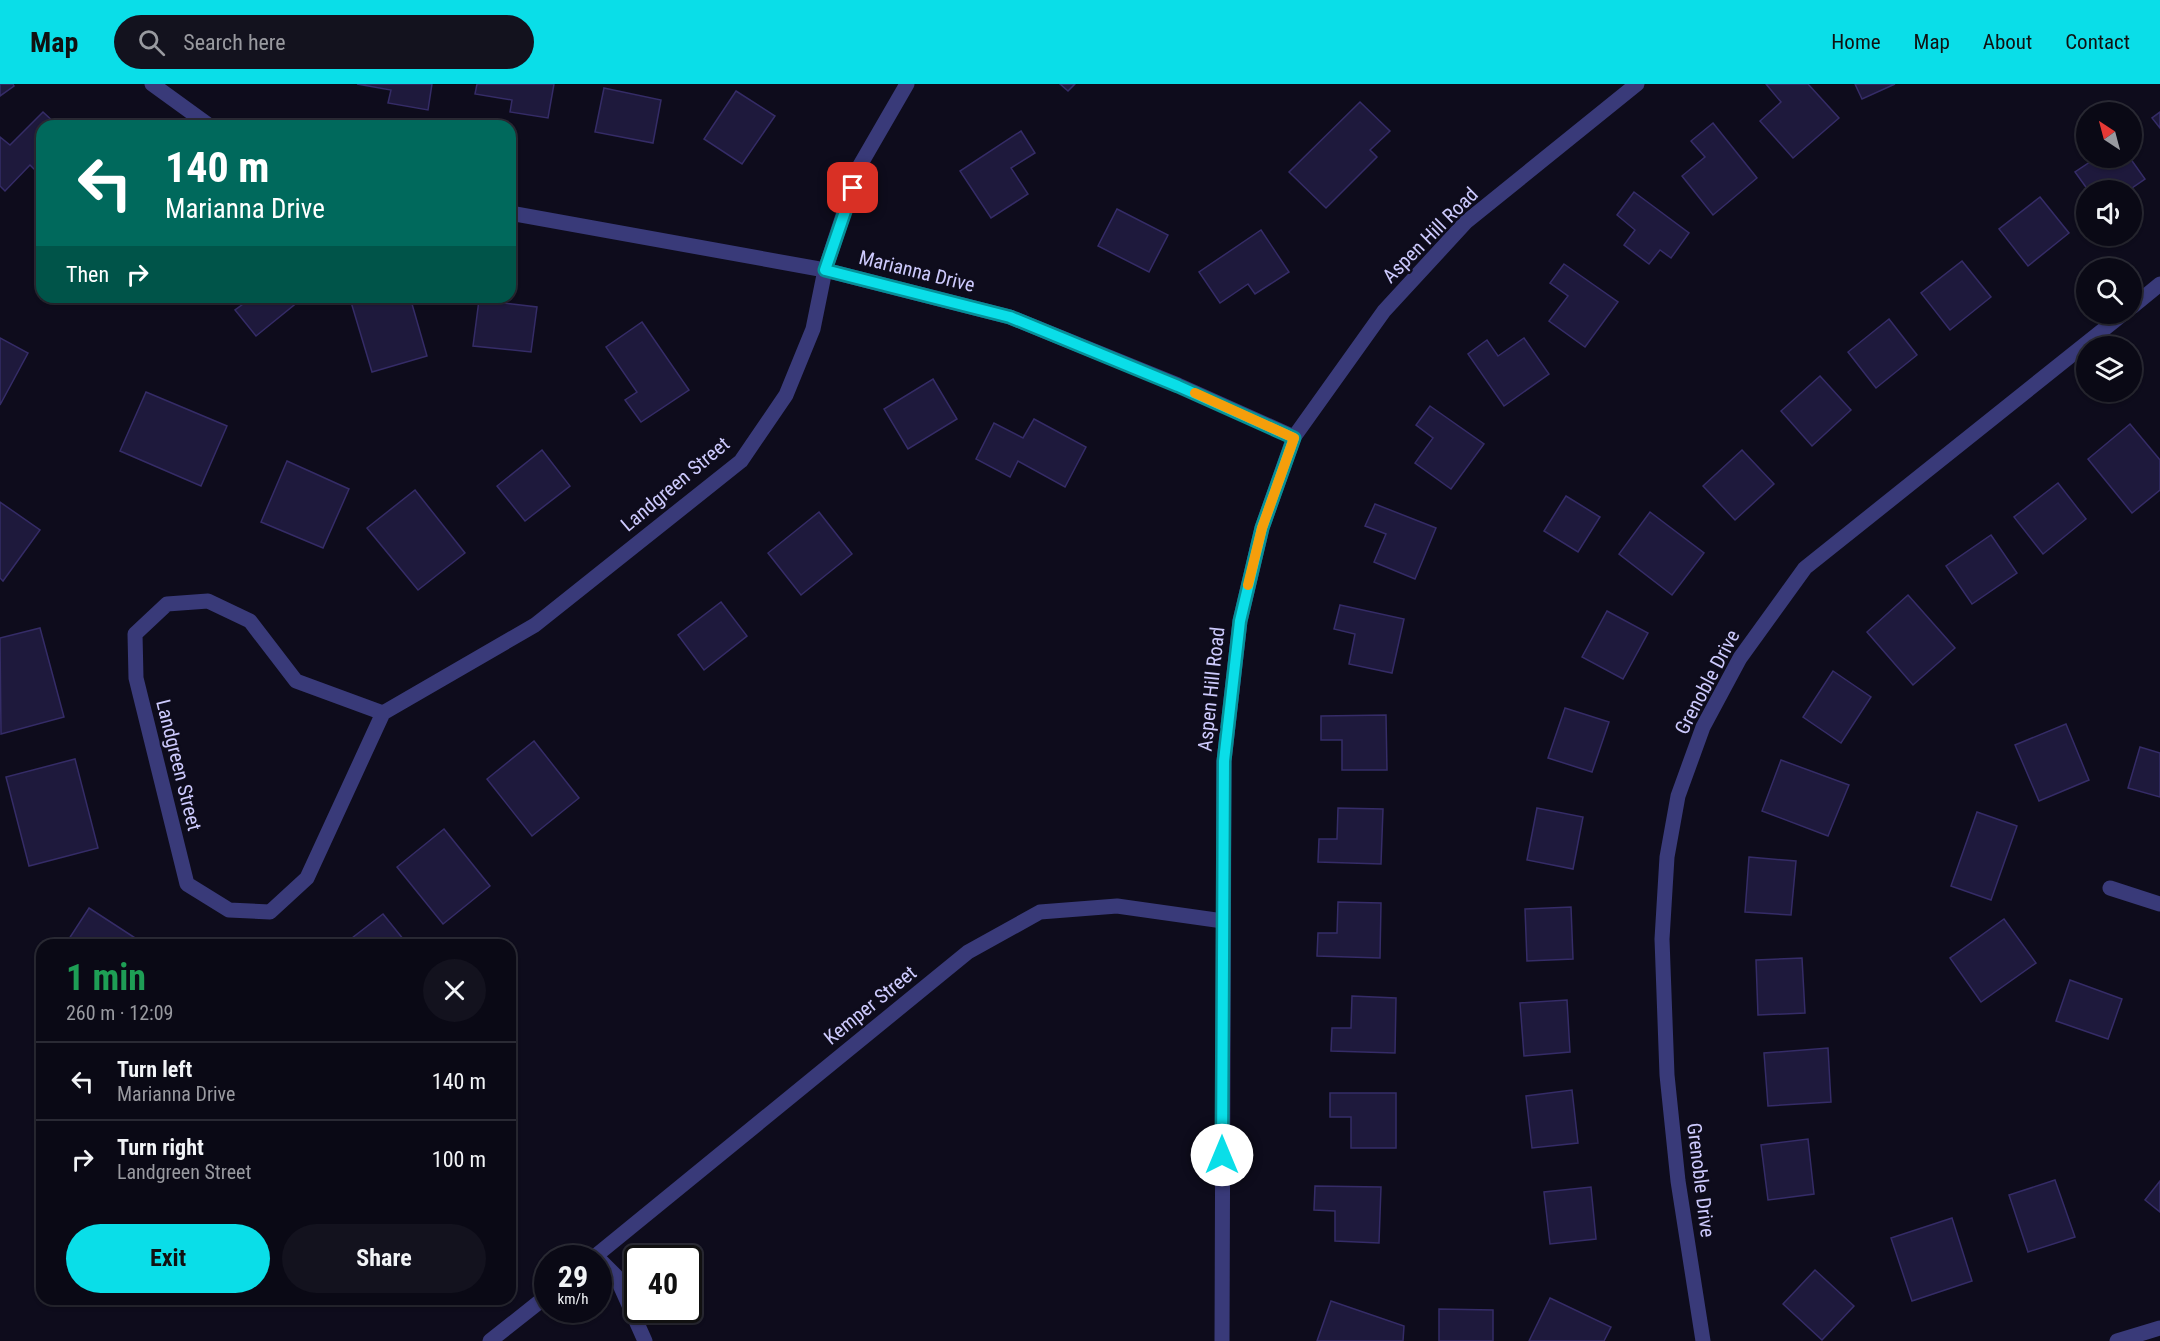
<!DOCTYPE html>
<meta charset="utf-8">
<style>
:root{--surface:#0a0915;--page:#13121e;--text:#f1f3f6;--muted:#999aa0;--line:#2a2a34;--accent:#0adee8}
body{margin:0;font-family:"Roboto Condensed",sans-serif;background:var(--page);color:var(--text);height:100vh;display:flex;flex-direction:column;font-size:22px;white-space:nowrap}
*{box-sizing:border-box;margin:0}
p{font-size:20px;color:var(--muted)}
.icon{flex:none;width:33px;height:33px;fill:none;stroke:currentColor;stroke-width:2;stroke-linecap:round;stroke-linejoin:round}
.map{position:relative;flex:1;overflow:hidden}
.side{position:absolute;left:36px;top:855px;width:480px;height:366px;display:flex;flex-direction:column;background:var(--surface);border-radius:18px;box-shadow:0 2px 4px #0004,0 0 0 2px var(--line)}
.side>*{flex:none}
.hud{position:absolute;left:36px;top:36px;width:480px;height:183px;border-radius:18px;box-shadow:0 2px 4px #0004,0 0 0 2px var(--line);background:#00695c;color:#fff;overflow:hidden}
.needle{width:39px;rotate:324deg}
.controls{position:absolute;left:2076px;top:18px;display:grid;gap:12px}
.controls a{display:grid;place-items:center;width:66px;height:66px;border-radius:50%;background:var(--surface);box-shadow:0 2px 4px #0004,0 0 0 2px var(--line);font-size:30px}
.speed{position:absolute;left:534px;top:1161px;display:flex;gap:12px;font-size:30px;font-weight:700;text-align:center}
.speed>*{display:grid;place-content:center;width:78px;height:78px;border-radius:50%;background:var(--surface);box-shadow:0 2px 4px #0004,0 0 0 2px var(--line);line-height:1}
.speed small{font-size:15px;font-weight:400}
.speed .limit{border:3px solid #111;border-radius:9px;background:#fff;color:#111}
.pin{position:absolute;display:grid;place-items:center;width:51px;height:51px;color:#fff;margin:-26px;border-radius:12px;box-shadow:0 3px 9px #0006}
.me{position:absolute;width:66px;margin:-33px;rotate:0deg;stroke-linejoin:round;filter:drop-shadow(0 0 4px #0008)}
.turn{display:flex;align-items:center;gap:21px;height:126px;padding:0 30px;font-size:27px}
.turn .icon{width:78px;height:78px;stroke-width:2.5}
.turn b{display:block;font-size:42px;line-height:51px}
.then{display:flex;align-items:center;height:57px;padding:0 30px;background:#0003;gap:12px;font-size:22px}
.round{display:grid;place-items:center;flex:none;width:63px;height:63px;border-radius:32px;background:var(--page)}
.summary{display:flex;align-items:center;justify-content:space-between;height:102px;padding:0 30px}
h1{font-size:36px;font-weight:700;line-height:45px;color:#1e9e55}
.primary-button{display:flex;gap:12px;margin-top:auto;padding:12px 30px}
.primary-button a{flex:1;height:69px;border-radius:36px;background:var(--accent);color:#111;font-size:24px;font-weight:700;line-height:69px;text-align:center}
.primary-button a+a{background:var(--page);color:var(--text)}
ul{padding:0;list-style:none}
li{display:flex;align-items:center;gap:18px;height:78px;padding:0 30px;border-top:2px solid var(--line)}
li div{flex:1}
li b{display:block;font-size:22px}
li em{font-style:normal}
header{display:flex;align-items:center;gap:36px;box-sizing:border-box;height:84px;padding:0 30px;background:var(--accent);color:#111}
header strong{font-size:28px}
nav{display:flex;gap:33px;margin-inline-start:auto;font-size:21px}
.search{width:420px;height:54px;background:var(--page);display:flex;align-items:center;gap:15px;box-sizing:border-box;padding:0 21px;border-radius:33px;color:var(--muted);font-size:22px}
.map>svg:first-child{display:block}
.building{fill:#1e193c;stroke:#352c67;stroke-width:1.5}
.lines{fill:none;stroke-linecap:round;stroke-linejoin:round}
.minor{stroke:#393a79;stroke-width:15}
.route-casing{stroke:#069097;stroke-width:15}
.route{stroke:#0adee8;stroke-width:10}
.slow{stroke:#f59e0b;stroke-width:10}
.labels{text-anchor:middle;dominant-baseline:central;stroke-width:5;stroke-linejoin:round;paint-order:stroke}
.street-label{font-size:20px;fill:#cdcafd;stroke:#0e0c1c}
</style>
<header>
<strong>Map</strong>
<div class="search"><svg class="icon" aria-label="search" viewBox="0 0 24 24"><circle cx="10" cy="10" r="6"/><path d="M15 15l6 6"/></svg>Search here</div>
<nav><a>Home</a><a>Map</a><a>About</a><a>Contact</a></nav>
</header>
<div class="map">
<svg width="2160" height="1257" viewBox="0 0 2160 1257">
<rect width="100%" height="100%" fill="#0e0c1c"/>
<g class="building">
<path d="M 0,0 L 13,0 L 14,2 L 0,12 Z"/>
<path d="M 357,0 L 432,0 L 428,26 L 388,19 L 391,6 Z"/>
<path d="M 477,0 L 554,0 L 548,34 L 510,28 L 512,16 L 475,10 Z"/>
<path d="M 1060,0 L 1075,0 L 1068,7 Z"/>
<path d="M 1766,0 L 1808,0 L 1839,34 L 1793,74 L 1760,37 L 1781,18 Z"/>
<path d="M 1855,0 L 1895,0 L 1862,15 Z"/>
<path d="M 604,4 L 661,16 L 653,59 L 595,48 Z"/>
<path d="M 736,7 L 775,32 L 742,80 L 704,55 Z"/>
<path d="M 1360,18 L 1390,47 L 1370,66 L 1377,73 L 1326,124 L 1289,88 Z"/>
<path d="M 43,28 L 58,42 L 42,42 L 42,93 L 30,81 L 5,107 L 0,102 L 0,53 L 10,61 Z"/>
<path d="M 2160,28 L 2160,44 L 2152,34 Z"/>
<path d="M 1713,39 L 1757,94 L 1713,131 L 1682,92 L 1705,73 L 1691,57 Z"/>
<path d="M 1021,47 L 1035,69 L 1011,84 L 1028,110 L 991,134 L 960,87 Z"/>
<path d="M 2096,74 L 2130,74 L 2145,95 L 2129,106 L 2088,106 L 2075,88 Z"/>
<path d="M 1634,108 L 1689,149 L 1671,174 L 1660,166 L 1649,180 L 1624,161 L 1635,146 L 1617,131 Z"/>
<path d="M 2040,113 L 2069,149 L 2028,182 L 1999,145 Z"/>
<path d="M 1117,125 L 1168,151 L 1149,188 L 1098,162 Z"/>
<path d="M 1261,146 L 1289,188 L 1255,210 L 1248,200 L 1220,219 L 1199,188 Z"/>
<path d="M 1962,177 L 1991,213 L 1950,246 L 1921,209 Z"/>
<path d="M 1564,180 L 1618,218 L 1585,263 L 1549,237 L 1568,212 L 1550,199 Z"/>
<path d="M 248,213 L 304,213 L 256,252 L 235,226 L 250,215 Z"/>
<path d="M 369,213 L 410,213 L 427,272 L 372,288 L 351,218 Z"/>
<path d="M 479,216 L 537,223 L 531,268 L 473,262 Z"/>
<path d="M 1889,235 L 1917,271 L 1876,304 L 1848,268 Z"/>
<path d="M 642,238 L 689,306 L 641,338 L 625,316 L 637,308 L 606,263 Z"/>
<path d="M 0,254 L 28,269 L 0,321 Z"/>
<path d="M 1524,254 L 1549,290 L 1504,322 L 1468,270 L 1487,256 L 1498,272 Z"/>
<path d="M 1820,292 L 1851,326 L 1812,362 L 1781,327 Z"/>
<path d="M 933,295 L 957,335 L 908,365 L 884,325 Z"/>
<path d="M 146,308 L 227,342 L 201,402 L 120,367 Z"/>
<path d="M 1430,322 L 1484,360 L 1451,405 L 1415,379 L 1433,354 L 1416,341 Z"/>
<path d="M 1034,335 L 1086,363 L 1065,403 L 1018,377 L 1010,393 L 976,375 L 994,339 L 1023,354 Z"/>
<path d="M 2130,340 L 2160,376 L 2160,406 L 2132,429 L 2088,375 Z"/>
<path d="M 542,366 L 570,402 L 525,437 L 497,402 Z"/>
<path d="M 1742,366 L 1774,400 L 1735,436 L 1703,402 Z"/>
<path d="M 287,377 L 349,405 L 323,464 L 261,438 Z"/>
<path d="M 2058,399 L 2086,435 L 2043,470 L 2014,433 Z"/>
<path d="M 415,406 L 465,469 L 418,506 L 367,444 Z"/>
<path d="M 1566,412 L 1600,433 L 1578,468 L 1544,447 Z"/>
<path d="M 0,418 L 40,446 L 3,497 L 0,494 Z"/>
<path d="M 1375,420 L 1436,444 L 1415,495 L 1374,478 L 1386,450 L 1365,442 Z"/>
<path d="M 819,428 L 852,470 L 801,511 L 768,469 Z"/>
<path d="M 1650,428 L 1704,469 L 1672,511 L 1619,470 Z"/>
<path d="M 1991,451 L 2017,489 L 1972,520 L 1946,482 Z"/>
<path d="M 1908,511 L 1955,564 L 1913,601 L 1867,548 Z"/>
<path d="M 721,518 L 747,552 L 704,586 L 678,551 Z"/>
<path d="M 1340,521 L 1404,535 L 1392,589 L 1349,580 L 1355,550 L 1334,545 Z"/>
<path d="M 1607,527 L 1648,549 L 1623,595 L 1582,573 Z"/>
<path d="M 40,544 L 64,633 L 1,650 L 0,554 Z"/>
<path d="M 1833,587 L 1871,613 L 1841,659 L 1803,633 Z"/>
<path d="M 1565,624 L 1609,638 L 1592,688 L 1548,674 Z"/>
<path d="M 1386,631 L 1387,686 L 1342,686 L 1342,656 L 1321,656 L 1321,632 Z"/>
<path d="M 2066,640 L 2089,696 L 2039,717 L 2015,661 Z"/>
<path d="M 534,657 L 579,714 L 532,752 L 487,695 Z"/>
<path d="M 2140,663 L 2160,669 L 2160,713 L 2128,704 Z"/>
<path d="M 75,675 L 98,764 L 29,782 L 6,693 Z"/>
<path d="M 1781,676 L 1849,701 L 1828,752 L 1762,727 Z"/>
<path d="M 1338,724 L 1383,725 L 1381,780 L 1318,778 L 1319,755 L 1337,755 Z"/>
<path d="M 1537,724 L 1583,733 L 1573,785 L 1527,776 Z"/>
<path d="M 1977,728 L 2017,742 L 1991,816 L 1951,802 Z"/>
<path d="M 444,745 L 490,802 L 443,840 L 397,783 Z"/>
<path d="M 1749,773 L 1796,777 L 1791,831 L 1745,828 Z"/>
<path d="M 1338,818 L 1381,819 L 1380,874 L 1317,872 L 1318,849 L 1337,849 Z"/>
<path d="M 1571,823 L 1573,875 L 1527,877 L 1525,825 Z"/>
<path d="M 89,824 L 146,861 L 65,861 Z"/>
<path d="M 383,830 L 408,861 L 343,861 Z"/>
<path d="M 2004,835 L 2036,879 L 1981,918 L 1950,874 Z"/>
<path d="M 1802,874 L 1805,929 L 1758,931 L 1756,876 Z"/>
<path d="M 2070,896 L 2122,915 L 2108,955 L 2056,937 Z"/>
<path d="M 1352,912 L 1396,914 L 1395,969 L 1331,967 L 1332,944 L 1351,944 Z"/>
<path d="M 1567,916 L 1570,968 L 1524,972 L 1520,919 Z"/>
<path d="M 1828,964 L 1831,1018 L 1768,1022 L 1764,969 Z"/>
<path d="M 1572,1006 L 1578,1059 L 1532,1064 L 1526,1012 Z"/>
<path d="M 1330,1009 L 1396,1009 L 1396,1064 L 1351,1064 L 1351,1033 L 1330,1033 Z"/>
<path d="M 1808,1055 L 1814,1110 L 1768,1116 L 1761,1061 Z"/>
<path d="M 2055,1096 L 2075,1153 L 2028,1168 L 2009,1111 Z"/>
<path d="M 2160,1097 L 2160,1128 L 2145,1116 Z"/>
<path d="M 1315,1102 L 1381,1103 L 1379,1159 L 1335,1157 L 1335,1127 L 1314,1126 Z"/>
<path d="M 1591,1103 L 1596,1155 L 1550,1160 L 1544,1108 Z"/>
<path d="M 1952,1134 L 1972,1197 L 1912,1217 L 1891,1154 Z"/>
<path d="M 1815,1186 L 1854,1222 L 1822,1256 L 1783,1220 Z"/>
<path d="M 1550,1214 L 1611,1243 L 1604,1257 L 1529,1257 Z"/>
<path d="M 1331,1217 L 1404,1242 L 1403,1257 L 1317,1257 Z"/>
<path d="M 1439,1225 L 1493,1226 L 1493,1257 L 1439,1257 Z"/>
</g>
<g class="lines">
<g class="minor">
<path d="M 152,0 L 210,42"/>
<path d="M 510,129 L 825,186 L 1010,233 L 1178,301 L 1294,353"/>
<path d="M 2132,223 L 2160,200"/>
<path d="M 383,629 L 296,597 L 250,537 L 208,517 L 167,520 L 135,550 L 136,594 L 187,800 L 229,826 L 270,828 L 307,794 L 383,629 L 535,541 L 741,377 L 786,311 L 813,245 L 825,186 L 859,83 L 907,0"/>
<path d="M 2110,804 L 2160,820"/>
<path d="M 596,1172 L 616,1192 L 645,1257"/>
<path d="M 593,1174 L 968,868 L 1040,828 L 1117,822 L 1223,837"/>
<path d="M 490,1257 L 548,1211"/>
<path d="M 1222,1257 L 1224,677 L 1240,537 L 1262,444 L 1294,353 L 1384,227 L 1466,138 L 1637,0"/>
<path d="M 1703,1257 L 1678,1097 L 1667,991 L 1662,855 L 1667,773 L 1678,712 L 1703,643 L 1740,574 L 1805,484 L 2123,230"/>
<path d="M 2117,1257 L 2160,1244"/>
</g>
</g>
<g class="lines">
<g class="route-casing">
<path id="route" d="M 853,104 L 825,186 L 1010,233 L 1178,302 L 1294,354 L 1262,444 L 1240,537 L 1224,677 L 1222,1071"/>
</g>
<use href="#route" class="route"/>
<path class="slow" d="M 1195,309 L 1294,354 L 1262,444 L 1248,501"/>
</g>
<g class="labels">
<g class="street-label">
<text transform="translate(1430 151) rotate(-45)">Aspen Hill Road</text>
<text transform="translate(917 187) rotate(14)">Marianna Drive</text>
<text transform="translate(675 400) rotate(-40)">Landgreen Street</text>
<text transform="translate(1707 598) rotate(-62)">Grenoble Drive</text>
<text transform="translate(1211 605) rotate(-84)">Aspen Hill Road</text>
<text transform="translate(179 681) rotate(76)">Landgreen Street</text>
<text transform="translate(870 921) rotate(-39)">Kemper Street</text>
<text transform="translate(1701 1096) rotate(83)">Grenoble Drive</text>
</g>
</g>
</svg>
<div class="controls">
<a><svg class="needle" viewBox="-14 -14 28 28"><path d="M0-13l5 13h-10z" fill="#e53935"/><path d="M0 13l5-13h-10z" fill="#999aa0"/></svg></a>
<a><svg class="icon" aria-label="sound" viewBox="0 0 24 24"><path d="M4 9h4l5-4v14l-5-4H4zM17 9q2 3 0 6"/></svg></a>
<a><svg class="icon" aria-label="search" viewBox="0 0 24 24"><circle cx="10" cy="10" r="6"/><path d="M15 15l6 6"/></svg></a>
<a><svg class="icon" aria-label="layers" viewBox="0 0 24 24"><path d="M12 4l9 5-9 5-9-5zM3 14l9 5 9-5"/></svg></a>
</div>
<div class="speed"><div>29<small>km/h</small></div><div class="limit">40</div></div>
<div class="pin" style="left:853px;top:104px;background:#d93025"><svg class="icon" aria-label="arrive" viewBox="0 0 24 24"><path d="M6 21V4h12l-3 4 3 4H6"/></svg></div>
<svg class="me" style="left:1222px;top:1071px" viewBox="-20 -20 40 40"><circle r="19" fill="#fff"/><path d="M0-13L10 11 0 6-10 11z" fill="#0adee8"/></svg>
<div class="hud">
<div class="turn"><svg class="icon" aria-label="left" viewBox="0 0 24 24"><path d="M17 20v-9H6M10 6l-5 5 5 5"/></svg><div><b>140 m</b>Marianna Drive</div></div>
<div class="then">Then<svg class="icon" aria-label="right" viewBox="0 0 24 24"><path d="M7 20v-9h11M14 6l5 5-5 5"/></svg></div>
</div>
<section class="side">
<div class="summary"><div><h1>1 min</h1><p>260 m · 12:09</p></div><a class="round"><svg class="icon" aria-label="close" viewBox="0 0 24 24"><path d="M6 6l12 12M18 6L6 18"/></svg></a></div>
<ul>
<li><svg class="icon" aria-label="left" viewBox="0 0 24 24"><path d="M17 20v-9H6M10 6l-5 5 5 5"/></svg><div><b>Turn left</b><p>Marianna Drive</p></div><em>140 m</em></li>
<li><svg class="icon" aria-label="right" viewBox="0 0 24 24"><path d="M7 20v-9h11M14 6l5 5-5 5"/></svg><div><b>Turn right</b><p>Landgreen Street</p></div><em>100 m</em></li>
</ul>
<div class="primary-button"><a>Exit</a><a>Share</a></div>
</section>
</div>
